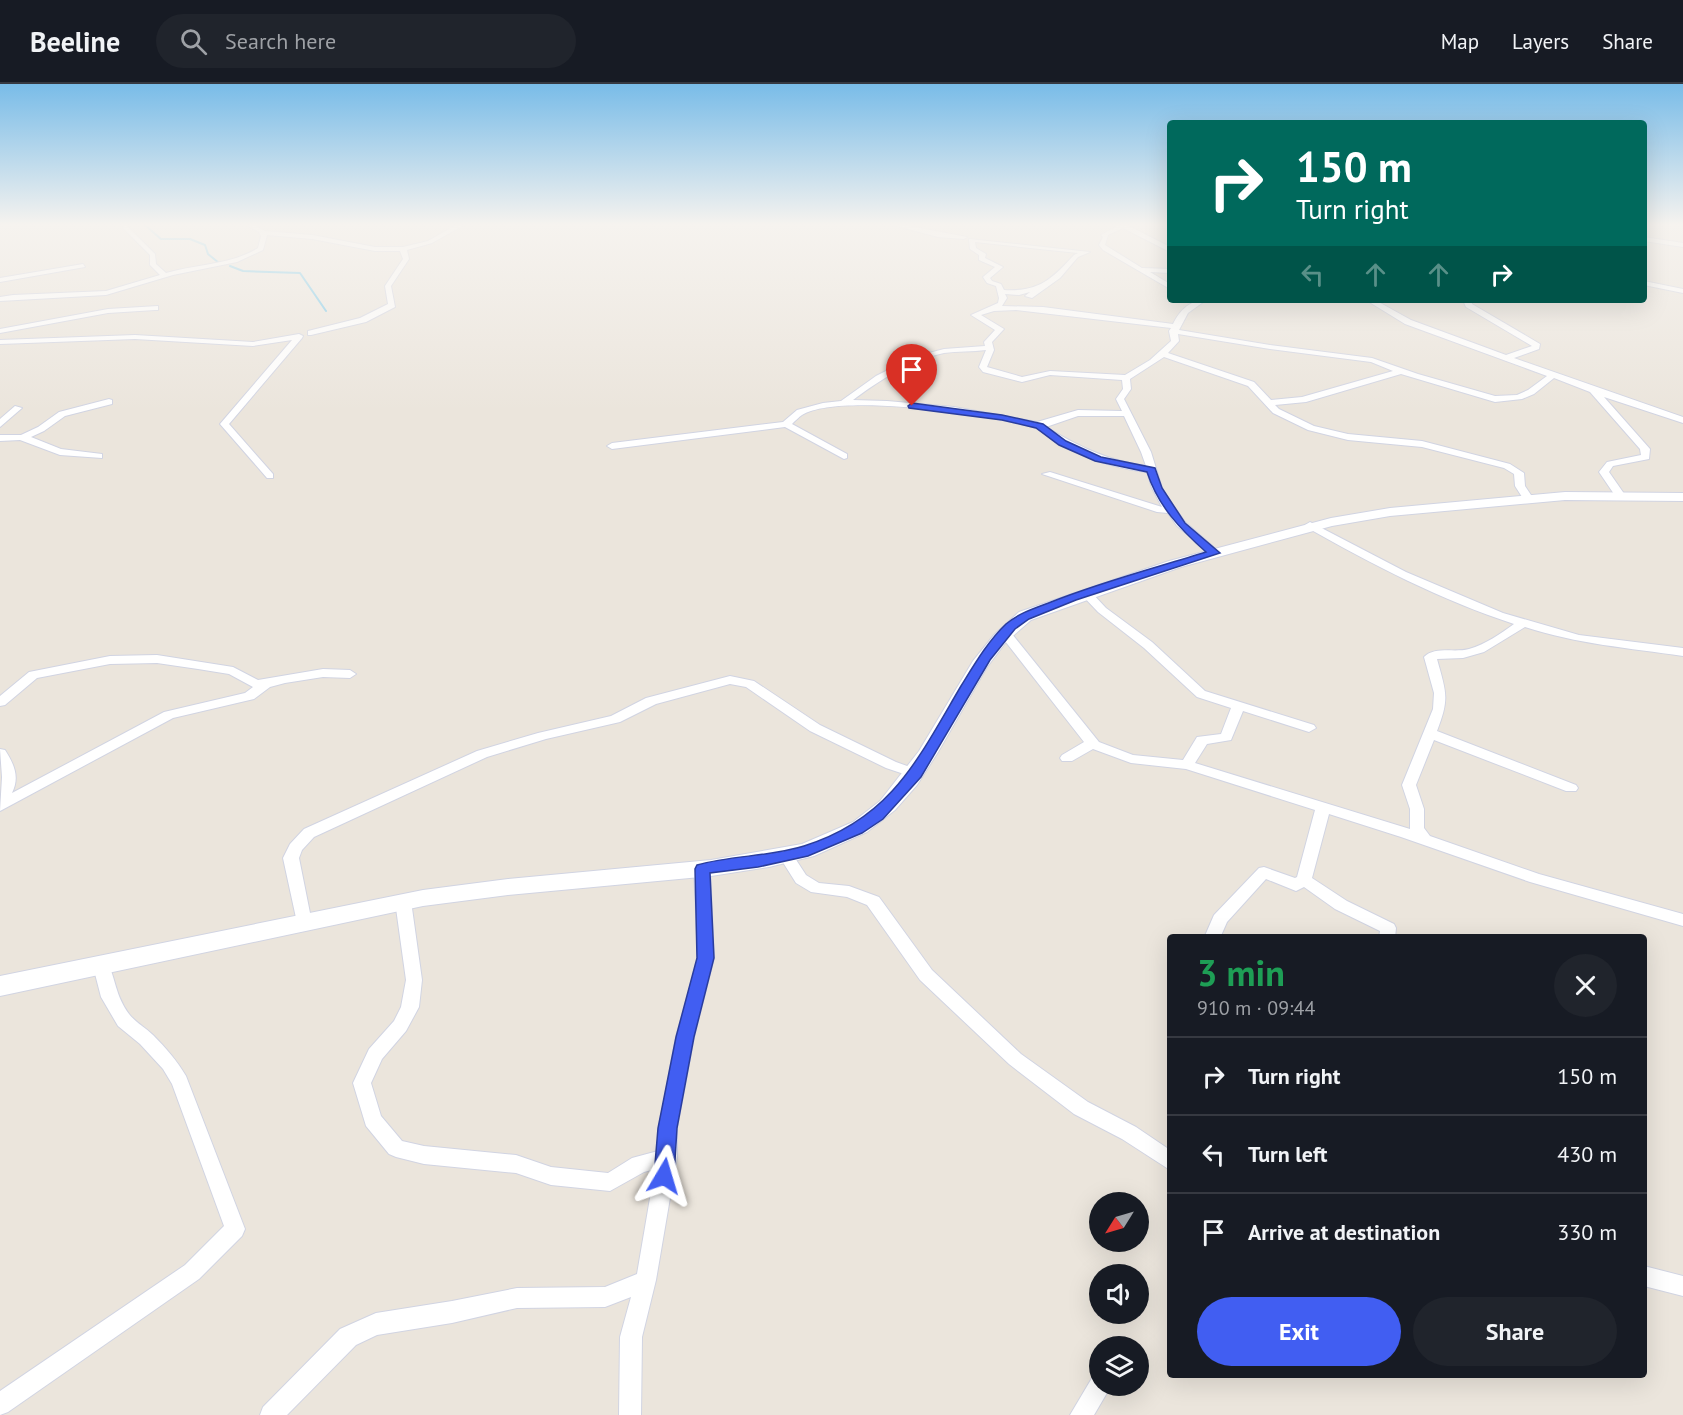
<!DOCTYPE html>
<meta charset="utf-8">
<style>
:root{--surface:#171b24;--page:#20242c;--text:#f1f3f6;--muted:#9ea1a6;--line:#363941;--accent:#415ef2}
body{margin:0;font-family:"PT Sans",sans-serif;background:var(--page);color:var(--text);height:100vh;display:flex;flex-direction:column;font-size:22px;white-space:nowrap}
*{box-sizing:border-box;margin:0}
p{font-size:20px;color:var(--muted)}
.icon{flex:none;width:33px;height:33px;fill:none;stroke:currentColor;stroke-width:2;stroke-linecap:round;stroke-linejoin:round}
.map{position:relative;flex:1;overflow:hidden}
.sheet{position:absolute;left:1167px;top:850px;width:480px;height:444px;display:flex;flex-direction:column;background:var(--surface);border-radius:6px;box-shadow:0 6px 24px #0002}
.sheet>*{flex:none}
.guide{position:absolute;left:1167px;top:36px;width:480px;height:183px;border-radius:6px;box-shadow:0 6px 24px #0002;background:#00695c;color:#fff;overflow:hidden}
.needle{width:39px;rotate:233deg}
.tools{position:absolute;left:1089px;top:1108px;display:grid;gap:12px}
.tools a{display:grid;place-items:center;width:60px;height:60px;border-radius:50%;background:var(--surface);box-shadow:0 6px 24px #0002;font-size:30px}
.pin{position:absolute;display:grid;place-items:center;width:51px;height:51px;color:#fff;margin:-62px -26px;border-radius:50% 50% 50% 0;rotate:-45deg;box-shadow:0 0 6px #0007}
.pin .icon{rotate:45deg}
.me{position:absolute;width:66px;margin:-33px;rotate:7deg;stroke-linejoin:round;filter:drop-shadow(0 0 4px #0008)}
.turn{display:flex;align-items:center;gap:21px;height:126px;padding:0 30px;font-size:27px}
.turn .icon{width:78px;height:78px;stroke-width:2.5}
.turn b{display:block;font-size:42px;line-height:51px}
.lanes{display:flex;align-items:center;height:57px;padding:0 30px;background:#0003;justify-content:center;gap:30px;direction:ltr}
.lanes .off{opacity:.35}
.round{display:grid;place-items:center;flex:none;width:63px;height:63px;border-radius:32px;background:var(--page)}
.head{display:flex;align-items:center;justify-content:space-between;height:102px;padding:0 30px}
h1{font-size:36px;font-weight:700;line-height:45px;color:#1e9e55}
.action{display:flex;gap:12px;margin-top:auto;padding:12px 30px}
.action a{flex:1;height:69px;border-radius:36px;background:var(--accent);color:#fff;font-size:24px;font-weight:700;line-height:69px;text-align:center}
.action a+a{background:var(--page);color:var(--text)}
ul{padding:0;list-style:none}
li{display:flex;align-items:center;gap:18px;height:78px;padding:0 30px;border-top:2px solid var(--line)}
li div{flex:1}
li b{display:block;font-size:22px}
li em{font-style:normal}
header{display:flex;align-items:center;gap:36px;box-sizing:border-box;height:84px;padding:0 30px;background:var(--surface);border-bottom:2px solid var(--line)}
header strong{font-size:28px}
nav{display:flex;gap:33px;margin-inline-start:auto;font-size:21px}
.search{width:420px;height:54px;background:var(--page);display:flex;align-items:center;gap:15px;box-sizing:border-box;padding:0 21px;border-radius:33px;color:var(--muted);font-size:22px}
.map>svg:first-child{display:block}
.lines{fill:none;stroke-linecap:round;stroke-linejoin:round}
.stream{stroke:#72c7e9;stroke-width:2}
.minor-casing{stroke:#d1d4e2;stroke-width:2}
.secondary-casing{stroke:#d1d4e2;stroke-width:2}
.minor{fill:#fff;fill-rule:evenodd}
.secondary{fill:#fff;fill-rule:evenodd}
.route{fill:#415ef2;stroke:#2a3d9d;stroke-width:1.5}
</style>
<header>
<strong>Beeline</strong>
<div class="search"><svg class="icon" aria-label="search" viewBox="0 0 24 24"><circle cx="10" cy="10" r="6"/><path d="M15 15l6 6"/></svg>Search here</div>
<nav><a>Map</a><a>Layers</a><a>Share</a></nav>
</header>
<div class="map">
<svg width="1683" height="1331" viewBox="0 0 1683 1331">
<rect width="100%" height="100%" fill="#ebe5dc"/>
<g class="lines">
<g class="stream">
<path d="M 145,141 L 161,155 L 190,155 L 205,161 L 208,170 L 219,179"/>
<path d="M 230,182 L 243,187 L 300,189 L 326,227"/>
</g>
<g class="minor-casing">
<g id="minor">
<path d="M 246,141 L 254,141 L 265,147 L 312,151 L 375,163 L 403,163 L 428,157 L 456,141 L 464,141 L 432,159 L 407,166 L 409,175 L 391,202 L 395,223 L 366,238 L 311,251 L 308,251 L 308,247 L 360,234 L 388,220 L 385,202 L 403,175 L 400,167 L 375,167 L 312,155 L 267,151 L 263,166 L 237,178 L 173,191 L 106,211 L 0,217 L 0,213 L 13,211 L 106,207 L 160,191 L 150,181 L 150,171 L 123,144 L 123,142 L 127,142 L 155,170 L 156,180 L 166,189 C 196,180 231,181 258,164 L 261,152 L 259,148 Z"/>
<path d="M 893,141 L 904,141 L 967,153 L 964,155 L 938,153 Z"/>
<path d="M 1119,141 L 1127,141 L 1170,163 L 1170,168 L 1168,167 L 1123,144 L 1108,151 L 1105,161 L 1142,184 L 1170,185 L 1170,189 L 1150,188 L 1170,200 L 1170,205 L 1103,166 L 1099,161 L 1103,153 L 1101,151 Z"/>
<path d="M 1644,153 L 1683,159 L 1683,163 L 1644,157 Z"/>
<path d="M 969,155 L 1090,168 L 1078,173 L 1060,194 L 1032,214 L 1025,212 L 1030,208 L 1019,211 L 1005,210 L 1007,214 L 1002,222 L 1043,223 L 1173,240 C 1180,226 1190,216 1206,216 L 1188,229 L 1179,246 L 1270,261 L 1372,274 L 1418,290 L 1495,312 L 1517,311 L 1528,306 L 1547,292 L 1405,240 L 1366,216 L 1375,216 L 1411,236 L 1506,271 L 1532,262 L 1466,223 L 1463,216 L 1471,216 L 1472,220 L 1540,260 L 1539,265 L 1514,274 L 1683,333 L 1683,339 L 1604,313 L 1650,365 L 1649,375 L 1613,382 L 1609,388 L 1625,411 L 1620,414 L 1616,413 L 1599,388 L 1607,378 L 1641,371 L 1640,365 L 1590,308 L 1554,294 L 1534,310 L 1522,315 L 1495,318 L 1401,290 L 1306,318 L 1275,321 L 1279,325 L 1314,342 L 1348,350 L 1422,357 L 1510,380 L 1524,389 L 1525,402 L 1533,414 L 1528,417 L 1524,416 L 1515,402 L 1514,390 L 1504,384 L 1422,363 L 1348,356 L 1308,346 L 1273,329 L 1248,302 L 1164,273 L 1130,295 L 1131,305 L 1124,315 L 1151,368 L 1162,404 L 1172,420 L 1185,438 L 1218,467 L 1219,469 L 1214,472 L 1177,442 L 1168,429 L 1157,428 L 1042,390 L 1050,388 L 1162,423 L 1152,404 L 1147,388 C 1120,385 1094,378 1069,364 C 1058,358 1045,347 1033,343 C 991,331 839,308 802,331 C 799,333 795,337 792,340 L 847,370 L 847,374 L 844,375 L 785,343 L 612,365 L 607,362 L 612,359 L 783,338 L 797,326 L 823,319 L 841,317 L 876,292 L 914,273 L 944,265 L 985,262 L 984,258 L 995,246 L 971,231 L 998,219 L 999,214 L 996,202 L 987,199 L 983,193 L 995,183 L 979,176 L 979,171 L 970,165 ZM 975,158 L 1078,169 L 1074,171 C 1052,195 1039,208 1004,206 L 1001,200 L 992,197 L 990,194 L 1003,183 L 985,174 L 986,170 L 976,164 ZM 1016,226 L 1171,244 L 1169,247 L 1171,257 L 1150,276 L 1125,291 L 1050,287 L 1022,293 L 987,283 L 994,266 L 992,258 L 1004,245 L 981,231 L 994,227 ZM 1178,250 L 1270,265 L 1371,278 L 1393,287 L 1302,313 L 1271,316 L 1254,298 L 1168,269 L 1179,257 ZM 986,266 L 979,283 L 983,288 L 1022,298 L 1050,291 L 1122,296 L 1123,305 L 1116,315 L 1122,327 L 1078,326 L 1037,338 L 954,323 L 887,317 L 853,316 C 880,296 910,276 944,269 C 958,267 972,268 986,266 ZM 1078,332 L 1124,332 L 1141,368 L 1146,382 C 1108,377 1078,362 1046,343 Z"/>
<path d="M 83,180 L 85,183 L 0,198 L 0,194 Z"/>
<path d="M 1644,197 L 1683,205 L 1683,209 L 1644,201 Z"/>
<path d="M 158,222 L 158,226 L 155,226 L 108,229 L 0,249 L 0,245 L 108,225 Z"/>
<path d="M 299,250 L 303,252 L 302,254 L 229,340 L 273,390 L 273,394 L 267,394 L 220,340 L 292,256 L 253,262 L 135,255 L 0,260 L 0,256 L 135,251 L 253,258 Z"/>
<path d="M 109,315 L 112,316 L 112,320 L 65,332 L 44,347 L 31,353 L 61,365 L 102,370 L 102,374 L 60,371 L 20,356 L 0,357 L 0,351 L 21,351 L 38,343 L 59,328 Z"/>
<path d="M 15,322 L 22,324 L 0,343 L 0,335 Z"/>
<path d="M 1310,438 L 1406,488 L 1503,529 L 1579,551 L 1683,564 L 1683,572 C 1629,564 1577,560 1525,543 L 1484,568 L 1463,574 L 1437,575 C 1446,608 1450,614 1437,647 L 1576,701 L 1578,704 L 1576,707 L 1566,707 L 1434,656 L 1416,701 L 1424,725 L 1424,744 L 1430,752 L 1539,790 L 1683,830 L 1683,842 L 1530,798 L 1401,753 L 1329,730 L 1312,794 L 1347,817 L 1394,840 L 1396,844 L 1395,854 L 1379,854 L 1380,847 L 1335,825 L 1304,803 L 1296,807 L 1266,795 L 1227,838 L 1220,854 L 1204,854 L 1214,831 L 1259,784 L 1264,783 L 1295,794 L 1297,793 L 1315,726 L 1186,685 L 1131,679 L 1093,665 L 1072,677 L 1062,677 L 1060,674 L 1062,671 L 1084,658 L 998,548 L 1004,544 L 1008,545 L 1099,658 L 1133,671 L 1183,676 L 1197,653 L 1221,650 L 1231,624 L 1197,613 L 1144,564 L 1098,528 L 1080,509 L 1086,506 L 1090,507 L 1106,524 L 1152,558 L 1205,607 L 1314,641 L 1316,644 L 1309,648 L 1243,627 L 1231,656 L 1207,660 L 1195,679 L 1410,745 L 1410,725 L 1402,701 L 1433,625 L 1434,609 L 1424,573 C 1435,562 1455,569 1469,565 C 1486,560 1500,550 1514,540 C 1441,516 1373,481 1306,443 L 1305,441 Z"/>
<path d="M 157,571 L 233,583 L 258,596 L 323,585 L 350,586 L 356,590 L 350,594 L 323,593 L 285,599 L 270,603 L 254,615 L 173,634 L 0,727 L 2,693 L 0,665 L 5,666 C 14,680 20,693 12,709 L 164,628 L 245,609 L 253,603 L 229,590 L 198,585 L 157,579 L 110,580 L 37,594 L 5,621 L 0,622 L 0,612 L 29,588 L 110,572 Z"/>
<path d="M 730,592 L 754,597 L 820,641 L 896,678 L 921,687 L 923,690 L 916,694 L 886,684 L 810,647 L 746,603 L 730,600 L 656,620 L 620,638 L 546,655 L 487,673 L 314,753 L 302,766 L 299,774 L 312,839 L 310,843 L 304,845 L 298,843 L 283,774 L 290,760 L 304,745 L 477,667 L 538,649 L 611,632 L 646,614 Z"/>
<path d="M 786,767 L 791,768 L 806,791 L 819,799 L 849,802 L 879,813 L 932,886 L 1021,970 L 1088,1018 L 1136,1043 L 1170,1066 L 1170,1086 L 1122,1055 L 1074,1030 L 1009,980 L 920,896 L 867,821 L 847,813 L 811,808 L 796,799 L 779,772 L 781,768 Z"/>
<path d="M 702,780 L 707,781 L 710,785 L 714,874 L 694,953 L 677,1044 L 677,1073 L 656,1196 L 642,1253 L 641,1331 L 619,1331 L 620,1253 L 631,1213 L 605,1223 L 517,1224 L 452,1239 L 377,1251 L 356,1261 L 287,1331 L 260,1331 L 263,1323 L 340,1245 L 376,1229 L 452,1217 L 517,1204 L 605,1203 L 637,1190 L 655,1085 L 644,1088 L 610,1107 L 551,1101 L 516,1089 L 424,1080 L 396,1073 L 389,1070 L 366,1042 L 353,999 L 369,965 L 394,937 L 401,923 L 406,896 L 395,817 L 397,813 L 409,813 L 411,817 L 422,896 L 419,923 L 406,947 L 382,975 L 371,999 L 381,1032 L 402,1057 L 424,1062 L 516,1071 L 551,1083 L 608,1089 L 632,1074 L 658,1067 L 659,1044 L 676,953 L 698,874 L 694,785 L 697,781 Z"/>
<path d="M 101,876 L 107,877 C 116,895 115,911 129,930 C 135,938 146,944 153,951 C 166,964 177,977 186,992 L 245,1145 L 242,1152 L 199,1195 L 8,1328 L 0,1331 L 0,1307 L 185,1181 L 224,1142 L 172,1000 L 163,985 L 140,960 L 118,942 L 101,913 L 93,882 L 95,877 Z"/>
<path d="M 1644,1182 L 1683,1192 L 1683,1212 L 1644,1202 Z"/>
<path d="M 1100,1291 L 1100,1302 L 1111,1302 L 1094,1331 L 1070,1331 L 1092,1294 Z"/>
</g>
</g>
<g class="secondary-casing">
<path id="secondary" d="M 1565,408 L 1683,409 L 1683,417 L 1565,416 L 1390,432 L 1332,442 L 1181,483 L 1031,536 L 1006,558 L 987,583 L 938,668 L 917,701 L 895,726 L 867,748 L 814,772 L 769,783 L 711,792 L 508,811 L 423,822 L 0,912 L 0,892 L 423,806 L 508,795 L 711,776 L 802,760 L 853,738 L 880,717 L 919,667 L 973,577 L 994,551 L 1019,528 L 1169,477 L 1331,434 L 1390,424 Z"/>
</g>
<use href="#minor" class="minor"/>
<use href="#secondary" class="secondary"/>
</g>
<linearGradient id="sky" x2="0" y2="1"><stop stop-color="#79bce8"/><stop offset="0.43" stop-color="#f6f3ef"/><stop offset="1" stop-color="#f6f3ef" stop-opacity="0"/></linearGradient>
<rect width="1683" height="327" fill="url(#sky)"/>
<path class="route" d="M 912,319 L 1002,331 L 1043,340 L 1066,357 L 1101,373 L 1155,384 L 1162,404 L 1185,439 L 1220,469 L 1076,516 L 1029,535 L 1015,545 L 990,576 L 921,693 L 883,735 L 862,749 L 808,772 L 758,783 L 710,789 L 714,874 L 694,953 L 677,1044 L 674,1092 L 671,1098 L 664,1101 L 657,1098 L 654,1092 L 658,1044 L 676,953 L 697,874 L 695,785 L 697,781 C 732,771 769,773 804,762 C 891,735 918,675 961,602 C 974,581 988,557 1006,540 C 1019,529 1035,524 1051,518 C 1101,498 1155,484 1206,468 C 1180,445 1158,422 1147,388 L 1095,377 L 1059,361 L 1036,344 L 1002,336 L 909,324 L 908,322 Z"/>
</svg>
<div class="tools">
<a><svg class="needle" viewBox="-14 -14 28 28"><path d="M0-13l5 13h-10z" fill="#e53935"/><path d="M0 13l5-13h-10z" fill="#9ea1a6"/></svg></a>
<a><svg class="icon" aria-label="sound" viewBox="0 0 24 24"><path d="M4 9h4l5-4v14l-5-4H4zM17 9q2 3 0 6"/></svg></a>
<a><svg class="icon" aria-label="layers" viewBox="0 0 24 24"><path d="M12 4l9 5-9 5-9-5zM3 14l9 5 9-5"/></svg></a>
</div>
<div class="pin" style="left:912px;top:322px;background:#d93025"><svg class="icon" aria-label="arrive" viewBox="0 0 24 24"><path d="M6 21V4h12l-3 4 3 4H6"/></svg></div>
<svg class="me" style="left:664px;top:1092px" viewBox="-20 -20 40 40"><path d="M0-17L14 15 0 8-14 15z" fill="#415ef2" stroke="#fff" stroke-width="4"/></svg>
<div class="guide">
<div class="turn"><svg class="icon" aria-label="right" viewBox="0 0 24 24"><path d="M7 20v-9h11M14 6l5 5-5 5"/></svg><div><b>150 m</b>Turn right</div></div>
<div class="lanes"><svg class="icon off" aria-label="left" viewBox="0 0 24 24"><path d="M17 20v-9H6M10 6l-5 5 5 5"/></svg><svg class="icon off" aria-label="ahead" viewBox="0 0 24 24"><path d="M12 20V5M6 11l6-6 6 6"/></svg><svg class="icon off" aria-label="ahead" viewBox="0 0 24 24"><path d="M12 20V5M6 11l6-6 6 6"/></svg><svg class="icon" aria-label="right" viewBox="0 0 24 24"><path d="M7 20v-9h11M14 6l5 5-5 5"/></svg></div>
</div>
<section class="sheet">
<div class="head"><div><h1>3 min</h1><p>910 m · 09:44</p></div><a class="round"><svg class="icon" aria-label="close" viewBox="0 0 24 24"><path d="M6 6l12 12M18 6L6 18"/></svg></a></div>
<ul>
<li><svg class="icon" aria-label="right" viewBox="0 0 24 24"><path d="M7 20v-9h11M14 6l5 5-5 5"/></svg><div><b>Turn right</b></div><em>150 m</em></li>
<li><svg class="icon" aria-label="left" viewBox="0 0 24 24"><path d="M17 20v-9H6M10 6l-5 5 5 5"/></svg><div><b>Turn left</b></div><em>430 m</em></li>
<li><svg class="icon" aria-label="arrive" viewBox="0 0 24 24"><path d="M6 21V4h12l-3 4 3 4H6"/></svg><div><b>Arrive at destination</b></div><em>330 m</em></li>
</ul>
<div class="action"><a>Exit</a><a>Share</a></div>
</section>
</div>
